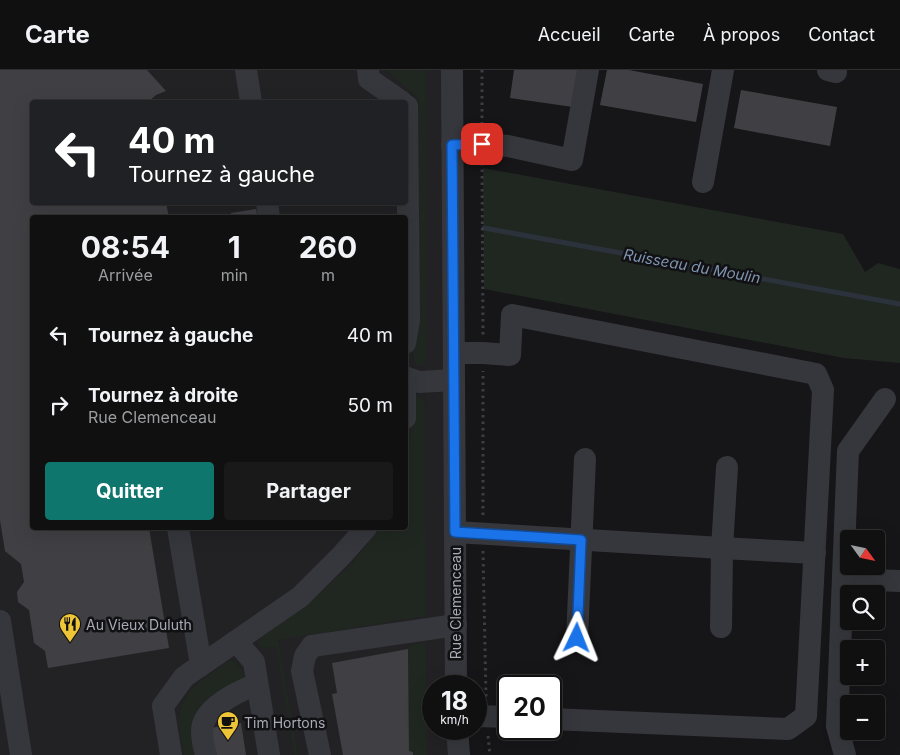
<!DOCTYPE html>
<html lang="fr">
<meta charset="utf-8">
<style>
:root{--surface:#101011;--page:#19191a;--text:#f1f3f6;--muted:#9c9d9f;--line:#303031;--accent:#0f766e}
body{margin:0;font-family:Inter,sans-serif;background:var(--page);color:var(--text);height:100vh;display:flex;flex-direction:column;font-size:19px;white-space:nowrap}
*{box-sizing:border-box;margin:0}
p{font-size:16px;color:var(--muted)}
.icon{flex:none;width:28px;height:28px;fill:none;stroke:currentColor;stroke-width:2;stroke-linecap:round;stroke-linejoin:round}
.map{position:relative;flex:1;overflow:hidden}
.side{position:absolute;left:30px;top:145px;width:378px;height:315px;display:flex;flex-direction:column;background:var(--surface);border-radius:5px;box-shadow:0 5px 20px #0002,0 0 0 1px var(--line)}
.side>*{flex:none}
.banner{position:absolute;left:30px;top:30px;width:378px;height:105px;border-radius:5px;box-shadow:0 5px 20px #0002,0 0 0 1px var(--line);background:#202124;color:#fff;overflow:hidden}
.needle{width:32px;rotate:123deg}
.tools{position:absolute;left:840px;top:460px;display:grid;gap:10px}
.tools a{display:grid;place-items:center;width:45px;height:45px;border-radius:5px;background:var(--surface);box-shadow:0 5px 20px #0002,0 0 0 1px var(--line);font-size:25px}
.speed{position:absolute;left:422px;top:605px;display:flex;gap:10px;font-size:25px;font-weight:700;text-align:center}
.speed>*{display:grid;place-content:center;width:65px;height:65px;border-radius:50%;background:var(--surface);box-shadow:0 5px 20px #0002,0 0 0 1px var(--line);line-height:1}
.speed small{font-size:12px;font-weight:400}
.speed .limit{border:2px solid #111;border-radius:8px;background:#fff;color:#111}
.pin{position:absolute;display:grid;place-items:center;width:42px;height:42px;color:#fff;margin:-21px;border-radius:10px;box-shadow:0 2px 8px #0006}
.me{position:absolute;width:55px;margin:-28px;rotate:2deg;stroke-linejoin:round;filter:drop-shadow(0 0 4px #0008)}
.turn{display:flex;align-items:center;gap:18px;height:105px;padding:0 15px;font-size:22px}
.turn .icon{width:65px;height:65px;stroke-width:2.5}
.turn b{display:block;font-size:35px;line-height:42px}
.eta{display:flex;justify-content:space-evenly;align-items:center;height:85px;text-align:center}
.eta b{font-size:30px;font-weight:700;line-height:35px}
.button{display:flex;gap:10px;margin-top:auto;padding:10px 15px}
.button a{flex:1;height:58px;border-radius:5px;background:var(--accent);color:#fff;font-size:20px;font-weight:700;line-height:58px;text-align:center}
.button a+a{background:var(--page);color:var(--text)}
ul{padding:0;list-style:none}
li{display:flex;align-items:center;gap:15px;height:70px;padding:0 15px}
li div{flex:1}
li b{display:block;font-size:19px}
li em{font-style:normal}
header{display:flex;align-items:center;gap:30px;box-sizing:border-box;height:70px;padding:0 25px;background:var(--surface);border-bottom:1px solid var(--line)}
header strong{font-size:24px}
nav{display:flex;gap:28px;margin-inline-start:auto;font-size:18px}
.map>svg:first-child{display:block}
.built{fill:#222124;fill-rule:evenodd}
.green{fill:#202721}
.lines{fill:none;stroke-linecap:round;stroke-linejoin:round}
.stream{stroke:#2c323b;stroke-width:5}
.building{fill:#404044}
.path{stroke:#3d3e43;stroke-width:3;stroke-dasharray:2.5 4;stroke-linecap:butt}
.minor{stroke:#36373c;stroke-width:22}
.route-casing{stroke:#114b97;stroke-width:12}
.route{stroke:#1a73e8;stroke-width:9}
.labels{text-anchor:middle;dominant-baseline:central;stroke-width:5;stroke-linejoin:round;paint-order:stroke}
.street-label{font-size:14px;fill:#a8abb7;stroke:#111012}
.poi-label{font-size:14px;fill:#a8abb7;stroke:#111012;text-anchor:start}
.water-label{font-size:15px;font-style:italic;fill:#7f94b1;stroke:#111012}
</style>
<header>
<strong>Carte</strong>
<nav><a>Accueil</a><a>Carte</a><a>À propos</a><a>Contact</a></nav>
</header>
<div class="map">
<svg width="900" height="685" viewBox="0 0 900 685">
<rect width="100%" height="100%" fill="#161517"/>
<path class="built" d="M 0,0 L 452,0 L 456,616 L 434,616 L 434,659 L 456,659 L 455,685 L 0,685 ZM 32,32 L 405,32 L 405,132 L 32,132 ZM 32,148 L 405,148 L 405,458 L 32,458 Z"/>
<g class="green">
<path d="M 387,0 L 426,0 L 426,292 L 423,295 L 419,296 L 415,293 L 412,277 L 419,253 L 418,30 L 414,25 Z"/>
<path d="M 483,98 L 843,164 L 865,202 L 878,193 L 900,199 L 900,293 L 844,288 L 484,219 Z"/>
<path d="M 419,327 L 423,329 L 425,336 L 426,546 L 278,570 L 298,685 L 294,685 L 276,577 L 264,578 L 258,575 L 259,571 L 264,565 L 305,537 L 352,494 L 379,458 L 405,458 L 405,386 L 409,375 L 415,329 Z"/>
<path d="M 426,572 L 427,685 L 413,685 L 413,682 L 409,681 L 408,576 Z"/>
<path d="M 229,591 L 234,591 L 245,605 L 243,609 L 213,633 L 201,685 L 184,685 C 182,675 179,664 179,654 C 179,620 205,609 229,591 Z"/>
</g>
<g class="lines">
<path class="stream" d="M 484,158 L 900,234"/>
</g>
<g class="building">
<path d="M 0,0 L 147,0 L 166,21 L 156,25 L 148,32 L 32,32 L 32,132 L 166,132 L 169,148 L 32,148 L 32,458 L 149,458 L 169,578 L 48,598 L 45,581 L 34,573 L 29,540 L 18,532 L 17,522 L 24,512 L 21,494 L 5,481 L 0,450 Z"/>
<path d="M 514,0 L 578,0 L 573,37 L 510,28 Z"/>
<path d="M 607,0 L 629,0 L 703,14 L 696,52 L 600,35 Z"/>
<path d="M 741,20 L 837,37 L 830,76 L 734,58 Z"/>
<path d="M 256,139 L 257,144 L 262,143 L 263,148 L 231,148 L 231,143 Z"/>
<path d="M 408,579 L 409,681 L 413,682 L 413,685 L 343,685 L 332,624 L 337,623 L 332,593 Z"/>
<path d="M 241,653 L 246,685 L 214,685 L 210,658 Z"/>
</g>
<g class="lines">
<g class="path">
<path d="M 482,0 L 482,57"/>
<path d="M 482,93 L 483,265"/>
<path d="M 483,445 L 483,301"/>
<path d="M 483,481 L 486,627"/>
<path d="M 488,666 L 490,685"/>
</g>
<g class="minor">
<path d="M 246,0 L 251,32"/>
<path d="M 368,0 L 369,9 L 402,32"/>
<path d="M 452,0 L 456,616"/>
<path d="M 828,0 L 836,2"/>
<path d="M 405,35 L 407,36 L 409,250 L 405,273"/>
<path d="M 452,75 L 482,74 L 508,76 L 572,90 L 588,0"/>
<path d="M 703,112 L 723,0"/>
<path d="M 267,132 L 269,148"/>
<path d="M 454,283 L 483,283 L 510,285 L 512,245 L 816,304 L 823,320 L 806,646 L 788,659 L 551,649"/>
<path d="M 405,307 L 419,312 L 454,310"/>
<path d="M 405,311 L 405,348"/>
<path d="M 178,458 L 201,595"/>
<path d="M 455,462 L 722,478 L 815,483"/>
<path d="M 843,509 L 900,511"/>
<path d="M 0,551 L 21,685"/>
<path d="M 721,557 L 722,478 L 727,397"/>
<path d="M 577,568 L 585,389"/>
<path d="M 236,571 L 254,592 L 269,685"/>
<path d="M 476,646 L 509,647"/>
<path d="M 457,659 L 459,685"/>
<path d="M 171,685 L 163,636 L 184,607 L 300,527 L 340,487 L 366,458"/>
<path d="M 206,685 C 204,678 202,669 202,661 C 202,638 239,621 257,614"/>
<path d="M 320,685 L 302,601 L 305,586 L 312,576 L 456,555"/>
<path d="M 845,685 L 837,656 L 848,381 L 885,329"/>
</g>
</g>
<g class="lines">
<g class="route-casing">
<path id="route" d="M 482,74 L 452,75 L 455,462 L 581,470 L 577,568"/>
</g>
<use href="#route" class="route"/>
</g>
<defs>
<g id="restaurant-pin" transform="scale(1.125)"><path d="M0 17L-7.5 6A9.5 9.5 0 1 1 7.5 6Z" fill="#edc537" stroke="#111012"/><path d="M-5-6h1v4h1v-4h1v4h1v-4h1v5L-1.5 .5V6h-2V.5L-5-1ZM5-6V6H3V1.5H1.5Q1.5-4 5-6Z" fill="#111"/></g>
<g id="cafe-pin" transform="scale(1.125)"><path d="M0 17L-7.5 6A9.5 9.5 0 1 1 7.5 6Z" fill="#edc537" stroke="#111012"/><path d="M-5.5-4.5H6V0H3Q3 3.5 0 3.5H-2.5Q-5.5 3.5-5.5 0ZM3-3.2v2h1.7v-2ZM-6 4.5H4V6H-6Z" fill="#111"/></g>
</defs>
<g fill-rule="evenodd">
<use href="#restaurant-pin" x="70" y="554"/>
<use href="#cafe-pin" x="228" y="652"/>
</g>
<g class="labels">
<g class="street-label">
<text transform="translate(455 533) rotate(-90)">Rue Clemenceau</text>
</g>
<g class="poi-label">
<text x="86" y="554">Au Vieux Duluth</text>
<text x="244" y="652">Tim Hortons</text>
</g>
<g class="water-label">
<text transform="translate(692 196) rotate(10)">Ruisseau du Moulin</text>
</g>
</g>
</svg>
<div class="tools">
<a><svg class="needle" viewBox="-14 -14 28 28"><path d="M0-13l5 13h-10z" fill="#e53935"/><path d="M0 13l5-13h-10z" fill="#9c9d9f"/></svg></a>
<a><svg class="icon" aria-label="search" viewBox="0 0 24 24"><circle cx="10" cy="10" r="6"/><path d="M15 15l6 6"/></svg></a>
<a>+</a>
<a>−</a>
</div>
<div class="speed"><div>18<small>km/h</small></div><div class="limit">20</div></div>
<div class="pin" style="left:482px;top:74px;background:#d93025"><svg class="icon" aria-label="arrive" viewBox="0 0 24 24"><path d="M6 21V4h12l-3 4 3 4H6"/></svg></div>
<svg class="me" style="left:577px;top:568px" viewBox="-20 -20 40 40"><path d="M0-17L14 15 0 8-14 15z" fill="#1a73e8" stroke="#fff" stroke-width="4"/></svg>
<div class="banner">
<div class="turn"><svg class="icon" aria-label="left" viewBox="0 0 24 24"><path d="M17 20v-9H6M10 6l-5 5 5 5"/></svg><div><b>40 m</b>Tournez à gauche</div></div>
</div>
<section class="side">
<div class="eta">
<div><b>08:54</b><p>Arrivée</p></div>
<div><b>1</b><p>min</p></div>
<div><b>260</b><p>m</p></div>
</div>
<ul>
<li><svg class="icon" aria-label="left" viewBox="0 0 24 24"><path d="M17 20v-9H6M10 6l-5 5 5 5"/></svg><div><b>Tournez à gauche</b></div><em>40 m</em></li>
<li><svg class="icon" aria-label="right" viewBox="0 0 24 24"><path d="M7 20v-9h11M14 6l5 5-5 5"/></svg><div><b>Tournez à droite</b><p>Rue Clemenceau</p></div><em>50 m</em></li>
</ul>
<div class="button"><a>Quitter</a><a>Partager</a></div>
</section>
</div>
